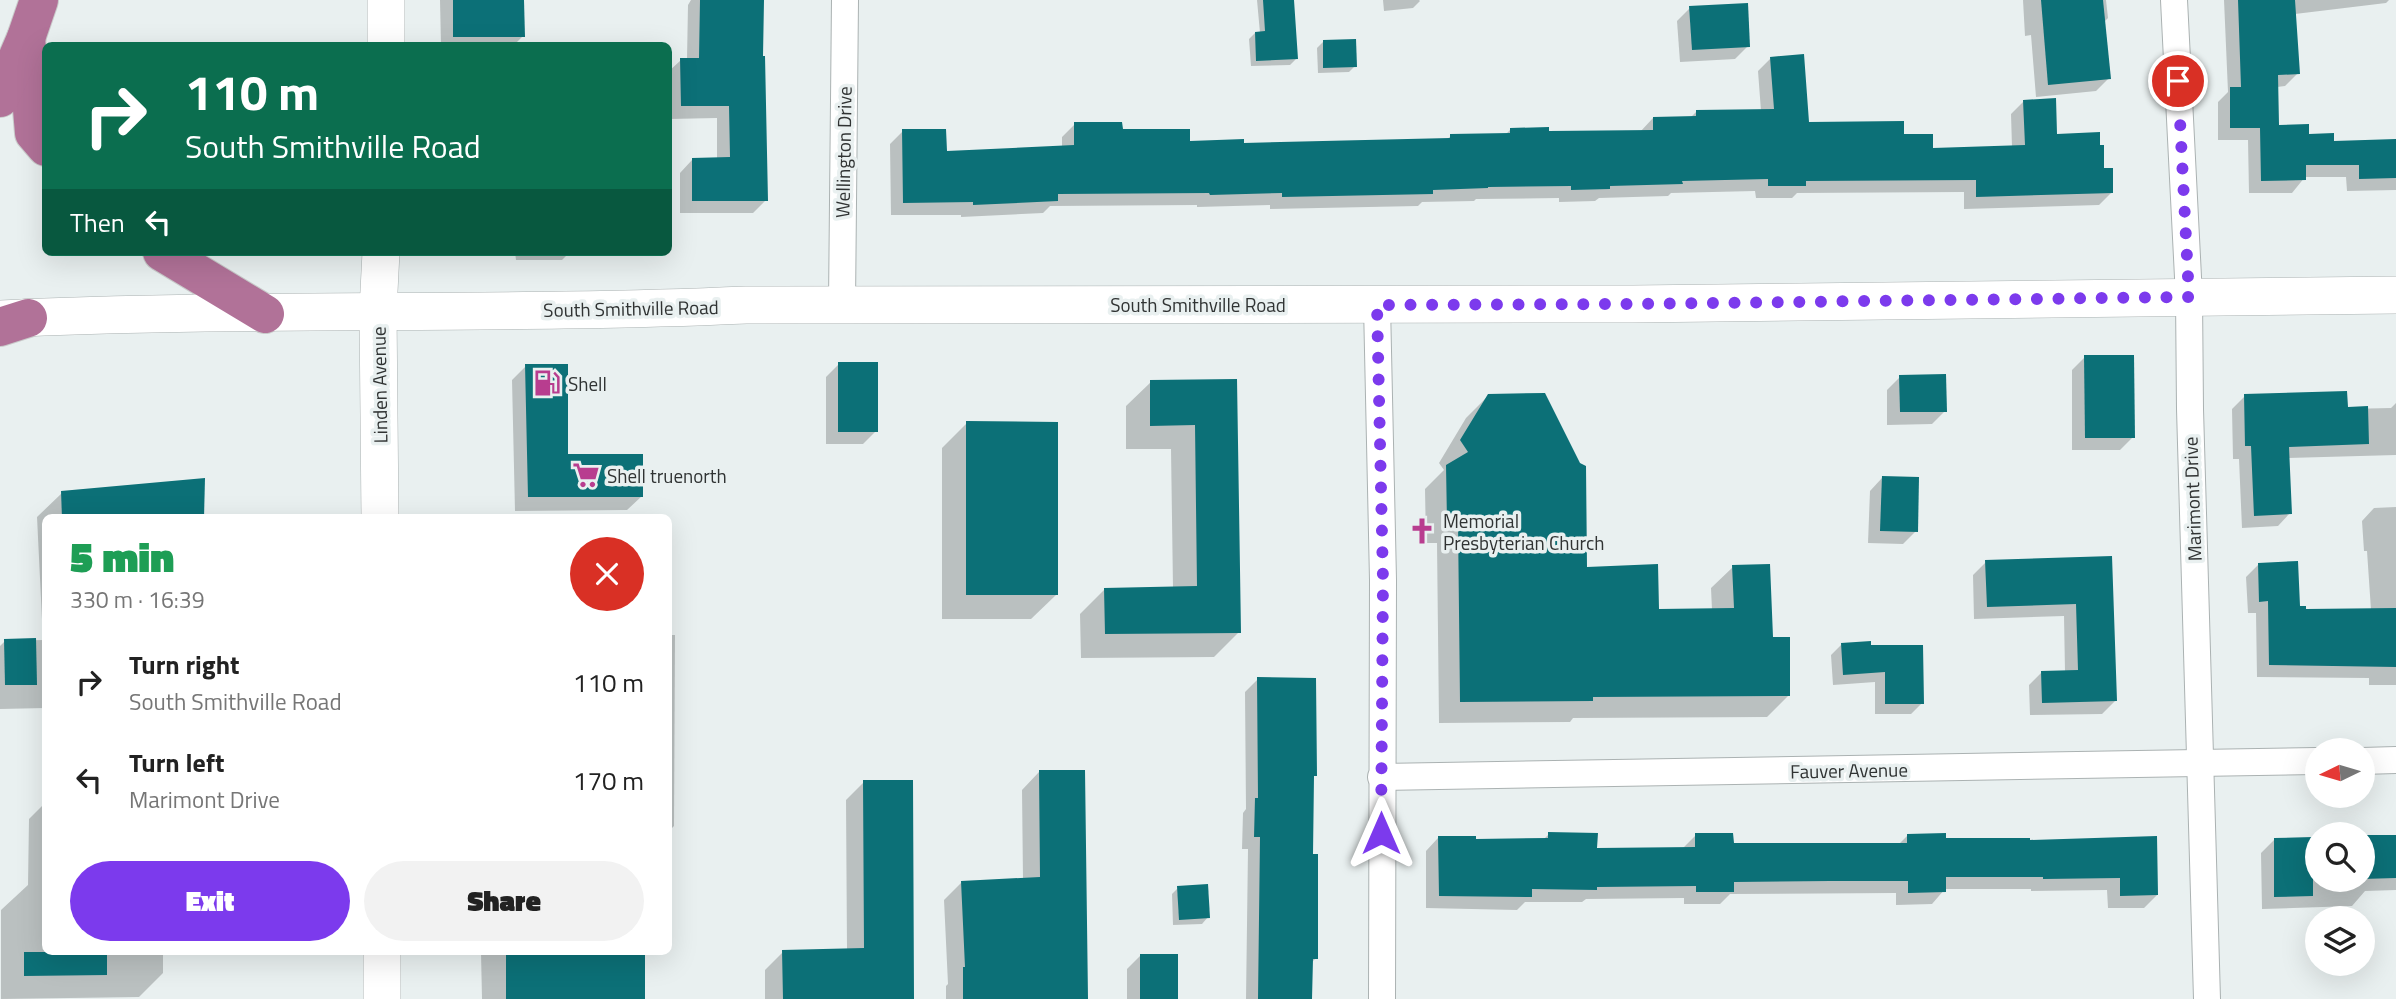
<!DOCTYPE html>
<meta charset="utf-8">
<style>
:root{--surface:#fff;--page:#f2f2f2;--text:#222;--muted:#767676;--accent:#7c3aed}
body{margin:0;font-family:"Titillium Web",sans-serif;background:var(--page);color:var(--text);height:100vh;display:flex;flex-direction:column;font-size:26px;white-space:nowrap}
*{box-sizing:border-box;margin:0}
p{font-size:23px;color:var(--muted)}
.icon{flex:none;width:38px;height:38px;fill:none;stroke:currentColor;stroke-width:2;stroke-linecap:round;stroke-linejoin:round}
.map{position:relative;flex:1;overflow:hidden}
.side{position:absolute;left:42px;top:514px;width:630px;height:441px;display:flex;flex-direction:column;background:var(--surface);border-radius:10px;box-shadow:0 7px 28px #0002}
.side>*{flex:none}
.guide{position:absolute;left:42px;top:42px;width:630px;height:214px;border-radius:10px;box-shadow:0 7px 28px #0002;background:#0b6e4f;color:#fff;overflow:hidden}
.needle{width:46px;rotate:265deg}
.fabs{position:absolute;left:2305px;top:738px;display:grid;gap:14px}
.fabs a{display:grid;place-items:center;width:70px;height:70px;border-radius:50%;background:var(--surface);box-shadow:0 7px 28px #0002;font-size:35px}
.pin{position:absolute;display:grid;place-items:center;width:60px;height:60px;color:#fff;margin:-30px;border:4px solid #fff;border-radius:50%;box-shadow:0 2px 7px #0007}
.me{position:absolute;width:77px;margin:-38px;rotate:0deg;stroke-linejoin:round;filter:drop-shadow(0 0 5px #0008)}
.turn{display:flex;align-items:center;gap:24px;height:147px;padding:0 28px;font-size:32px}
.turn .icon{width:91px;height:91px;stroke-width:2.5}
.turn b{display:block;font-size:49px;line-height:60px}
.then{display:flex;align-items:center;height:66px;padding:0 28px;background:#0003;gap:14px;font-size:26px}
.round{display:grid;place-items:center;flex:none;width:74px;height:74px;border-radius:37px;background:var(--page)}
.overview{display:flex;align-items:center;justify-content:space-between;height:119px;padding:0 28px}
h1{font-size:42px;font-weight:800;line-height:52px;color:#1e9e55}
.cta{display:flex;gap:14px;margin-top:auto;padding:14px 28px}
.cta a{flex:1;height:80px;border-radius:42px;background:var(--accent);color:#fff;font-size:28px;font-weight:800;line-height:80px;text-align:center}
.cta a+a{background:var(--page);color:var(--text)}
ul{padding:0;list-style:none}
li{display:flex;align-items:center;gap:21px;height:98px;padding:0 28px}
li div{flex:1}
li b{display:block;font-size:26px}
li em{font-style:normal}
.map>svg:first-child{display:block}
.shadow{fill:#0003}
.building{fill:#0c7077}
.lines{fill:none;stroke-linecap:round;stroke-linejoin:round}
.minor-casing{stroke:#abb2b2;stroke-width:28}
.secondary-casing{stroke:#abb2b2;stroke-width:38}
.motorway-casing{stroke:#c9caca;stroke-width:40}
.minor{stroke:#fff;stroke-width:26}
.secondary{stroke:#fff;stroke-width:37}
.motorway{stroke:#b17298;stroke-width:38}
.route{stroke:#7c3aed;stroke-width:12;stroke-dasharray:0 21.6}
.labels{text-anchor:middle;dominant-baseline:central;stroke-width:7;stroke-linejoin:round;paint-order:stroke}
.street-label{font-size:19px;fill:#303333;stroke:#e9f0f0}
.poi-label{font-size:19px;fill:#303333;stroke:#e9f0f0;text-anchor:start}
</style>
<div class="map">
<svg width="2396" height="999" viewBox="0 0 2396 999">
<rect width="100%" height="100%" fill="#e9f0f0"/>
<g class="shadow">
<path d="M 440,0 L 522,0 L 523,36 L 513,46 L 441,46 Z"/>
<path d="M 691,0 L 762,0 L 761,58 L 766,200 L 753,213 L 680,213 L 680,173 L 692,160 L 717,159 L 717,118 L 669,119 L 668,72 L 681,60 L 687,59 L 688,5 Z"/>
<path d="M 1257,0 L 1292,0 L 1296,59 L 1290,65 L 1251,66 L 1249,39 L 1255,33 L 1260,33 Z"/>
<path d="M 1383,0 L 1419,0 L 1420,1 L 1413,8 L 1384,11 Z"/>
<path d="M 2023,0 L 2106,0 L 2108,18 L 2104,22 L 2109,78 L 2096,91 L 2036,97 L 2031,35 L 2025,36 Z"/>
<path d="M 2224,0 L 2389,0 L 2386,3 L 2295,14 L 2298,73 L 2285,86 L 2277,87 L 2277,126 L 2333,143 L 2396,141 L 2396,190 L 2347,191 L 2346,177 L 2305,177 L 2292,193 L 2249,193 L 2248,140 L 2218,140 L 2218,102 L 2228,92 Z"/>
<path d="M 1690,8 L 1748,46 L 1735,59 L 1680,62 L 1677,21 Z"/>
<path d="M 1323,42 L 1355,66 L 1349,72 L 1318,73 L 1317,48 Z"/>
<path d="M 1771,58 L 1807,124 L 1902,136 L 1931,150 L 2012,147 L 2011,114 L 2024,101 L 2056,135 L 2103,170 L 2112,192 L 2099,205 L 1964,209 L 1964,192 L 1797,193 L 1792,198 L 1756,198 L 1755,191 L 1671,193 L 1668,196 L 1599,198 L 1595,201 L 1559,202 L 1559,198 L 1476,199 L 1474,201 L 1422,202 L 1418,206 L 1270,209 L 1270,205 L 1197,207 L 1197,205 L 1050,206 L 1043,213 L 961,217 L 961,215 L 891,215 L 890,144 L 903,131 L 945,153 L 1062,148 L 1062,137 L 1075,124 L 1188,142 L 1243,145 L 1446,140 L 1451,136 L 1505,135 L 1511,129 L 1547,132 L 1640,132 L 1653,118 L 1691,117 L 1697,111 L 1761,111 L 1758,71 Z"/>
<path d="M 515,252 L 570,252 L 562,260 L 516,260 Z"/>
<path d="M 2085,357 L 2133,437 L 2120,450 L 2072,450 L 2072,370 Z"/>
<path d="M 839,364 L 876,431 L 863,444 L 826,444 L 826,377 Z"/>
<path d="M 526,366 L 566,456 L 642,496 L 627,510 L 515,511 L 512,380 Z"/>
<path d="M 1900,377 L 1945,411 L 1932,424 L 1887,425 L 1887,390 Z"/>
<path d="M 1236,380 L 1239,632 L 1214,657 L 1081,658 L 1080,614 L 1105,589 L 1173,588 L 1171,449 L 1126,449 L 1126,406 L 1151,382 Z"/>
<path d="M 1488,396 L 1585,569 L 1657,611 L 1712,610 L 1711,588 L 1733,567 L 1771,639 L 1789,695 L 1767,717 L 1573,718 L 1570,722 L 1439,723 L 1437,543 L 1426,543 L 1425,489 L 1444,470 L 1439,463 L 1466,418 Z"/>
<path d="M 2245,396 L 2346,409 L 2391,408 L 2396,403 L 2396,455 L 2288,458 L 2290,513 L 2278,526 L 2242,528 L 2239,459 L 2233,459 L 2232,409 Z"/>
<path d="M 967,423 L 1056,595 L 1031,619 L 942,619 L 942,448 Z"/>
<path d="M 1882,478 L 1916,531 L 1903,544 L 1868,543 L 1870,491 Z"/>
<path d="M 62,493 L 203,518 L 46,518 L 46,708 L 0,709 L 0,646 L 5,641 L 43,640 L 37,517 Z"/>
<path d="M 2396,507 L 2396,685 L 2369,685 L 2369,678 L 2257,677 L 2256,613 L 2248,613 L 2246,577 L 2258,565 L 2298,608 L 2304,610 L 2371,610 L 2367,551 L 2364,551 L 2362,521 L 2374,508 Z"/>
<path d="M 2110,558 L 2115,701 L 2102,714 L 2030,715 L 2029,685 L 2042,672 L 2065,672 L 2064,616 L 1974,619 L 1973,575 L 1986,562 Z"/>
<path d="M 668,635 L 675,635 L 674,826 L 668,832 Z"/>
<path d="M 1842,644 L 1869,647 L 1922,703 L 1911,714 L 1875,714 L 1875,682 L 1833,685 L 1831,655 Z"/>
<path d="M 1258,679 L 1315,775 L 1312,778 L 1311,855 L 1316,958 L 1311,963 L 1310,999 L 1246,999 L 1248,849 L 1242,849 L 1243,813 L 1246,809 L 1245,692 Z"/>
<path d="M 1039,772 L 1087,999 L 946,999 L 946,986 L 948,984 L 944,900 L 961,883 L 1023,880 L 1022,790 Z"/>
<path d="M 864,782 L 912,999 L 765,999 L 765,970 L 783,952 L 847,950 L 846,800 Z"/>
<path d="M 46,802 L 46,952 L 163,952 L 163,973 L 139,997 L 1,999 L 1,910 L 28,885 L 29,819 Z"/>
<path d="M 1549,834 L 1596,850 L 1682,849 L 1696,835 L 1732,845 L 1899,844 L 1908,835 L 1944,840 L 2029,842 L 2156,838 L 2157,895 L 2144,908 L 2108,908 L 2107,890 L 2031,891 L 2031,889 L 1945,889 L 1932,904 L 1896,905 L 1896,893 L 1730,894 L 1720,904 L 1684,904 L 1684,898 L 1586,899 L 1582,902 L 1525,902 L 1517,910 L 1426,908 L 1426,851 L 1438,838 L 1474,841 L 1543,840 Z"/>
<path d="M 2396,836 L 2396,890 L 2365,891 L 2352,906 L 2262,909 L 2261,853 L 2274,840 L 2317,838 L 2317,880 L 2362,880 L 2362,837 Z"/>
<path d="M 1178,888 L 1208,917 L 1202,924 L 1173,925 L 1172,894 Z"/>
<path d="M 481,952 L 644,952 L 644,999 L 482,999 Z"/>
<path d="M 1140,956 L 1177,999 L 1127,999 L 1127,969 Z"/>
</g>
<g class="building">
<path d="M 453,0 L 524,0 L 525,37 L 453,37 Z"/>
<path d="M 700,0 L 764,0 L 763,56 L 765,56 L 768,201 L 692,201 L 692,158 L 730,157 L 729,106 L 681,106 L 680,58 L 699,58 Z"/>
<path d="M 1263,0 L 1294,0 L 1298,59 L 1256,61 L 1255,32 L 1265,31 Z"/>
<path d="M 2041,0 L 2103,0 L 2111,79 L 2048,85 Z"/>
<path d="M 2238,0 L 2295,0 L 2300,74 L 2278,75 L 2279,125 L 2309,124 L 2309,134 L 2334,133 L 2334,141 L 2396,139 L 2396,178 L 2359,179 L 2359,165 L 2306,165 L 2306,180 L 2261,181 L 2260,128 L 2230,128 L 2230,87 L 2241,87 Z"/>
<path d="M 1748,3 L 1750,47 L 1692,50 L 1689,6 Z"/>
<path d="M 1356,39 L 1357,67 L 1323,68 L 1323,40 Z"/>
<path d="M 1804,54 L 1809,122 L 1904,121 L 1904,134 L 1933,134 L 1933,148 L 2025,145 L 2023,100 L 2056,98 L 2057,134 L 2100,132 L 2100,145 L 2104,145 L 2104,168 L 2113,168 L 2113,193 L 1976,197 L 1976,180 L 1806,181 L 1806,186 L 1768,186 L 1768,179 L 1682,181 L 1683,184 L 1610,186 L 1610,189 L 1571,190 L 1571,186 L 1488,187 L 1488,188 L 1433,190 L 1433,194 L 1282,197 L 1282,193 L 1210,195 L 1209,193 L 1058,194 L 1058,201 L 973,205 L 973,202 L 903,203 L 902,129 L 946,129 L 947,151 L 1074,145 L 1074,122 L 1122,122 L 1123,129 L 1190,129 L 1190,141 L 1244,139 L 1244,143 L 1450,138 L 1450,134 L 1510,133 L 1510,128 L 1549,127 L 1549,131 L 1653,130 L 1653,117 L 1696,116 L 1696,110 L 1774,109 L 1770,57 Z"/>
<path d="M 2084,355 L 2134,355 L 2135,438 L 2085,438 Z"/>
<rect x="838" y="362" width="40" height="70"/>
<path d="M 525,364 L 568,364 L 568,454 L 643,454 L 643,497 L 528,497 Z"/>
<path d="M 1946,374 L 1947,412 L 1900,412 L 1899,375 Z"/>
<path d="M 1237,379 L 1241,633 L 1105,634 L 1104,588 L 1197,586 L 1195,425 L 1150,426 L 1150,380 Z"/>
<path d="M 2347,391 L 2348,407 L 2368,406 L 2369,444 L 2289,447 L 2292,514 L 2254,516 L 2251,446 L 2245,446 L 2244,394 Z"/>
<path d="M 1545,393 L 1580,463 L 1586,466 L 1587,567 L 1658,564 L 1659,609 L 1734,608 L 1732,565 L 1770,564 L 1773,637 L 1790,637 L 1790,696 L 1593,697 L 1593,701 L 1460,702 L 1458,522 L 1447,522 L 1446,465 L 1468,452 L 1460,440 L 1488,394 Z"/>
<path d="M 966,421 L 1058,422 L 1058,595 L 966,595 Z"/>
<path d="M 1882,476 L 1919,477 L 1918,532 L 1880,531 Z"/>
<path d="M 205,478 L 204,518 L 62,518 L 61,491 Z"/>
<path d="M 2112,556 L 2117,701 L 2042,703 L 2041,671 L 2078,670 L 2076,604 L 1987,607 L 1985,560 Z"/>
<path d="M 2298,561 L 2300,606 L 2306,606 L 2306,609 L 2396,608 L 2396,667 L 2269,665 L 2268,601 L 2259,602 L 2258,563 Z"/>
<path d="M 36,638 L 37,685 L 5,685 L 4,639 Z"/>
<path d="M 1871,641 L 1871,645 L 1923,645 L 1924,704 L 1885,704 L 1885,672 L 1843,675 L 1841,643 Z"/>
<path d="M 1257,677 L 1316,678 L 1317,776 L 1314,776 L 1313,854 L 1318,854 L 1318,959 L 1313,959 L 1312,999 L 1258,999 L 1260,837 L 1254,837 L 1255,798 L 1258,798 Z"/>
<path d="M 1039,770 L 1085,770 L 1088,999 L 963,999 L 963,967 L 965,967 L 961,881 L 1040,877 Z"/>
<path d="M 863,780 L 913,780 L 914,999 L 783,999 L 782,950 L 864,948 Z"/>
<path d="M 1548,832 L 1598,833 L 1597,848 L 1695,847 L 1695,833 L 1733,833 L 1734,843 L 1907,843 L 1907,834 L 1946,833 L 1946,838 L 2030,838 L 2030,840 L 2157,836 L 2158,895 L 2120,896 L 2120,878 L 2043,879 L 2043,877 L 1946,877 L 1946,892 L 1908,893 L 1908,881 L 1830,881 L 1734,882 L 1734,892 L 1696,892 L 1696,886 L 1597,887 L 1597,890 L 1532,889 L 1532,897 L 1439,896 L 1438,836 L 1476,836 L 1476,839 L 1548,838 Z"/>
<path d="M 2362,835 L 2396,835 L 2396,878 L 2362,879 Z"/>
<path d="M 2313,837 L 2313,896 L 2274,897 L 2274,838 Z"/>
<path d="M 1208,884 L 1210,918 L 1179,920 L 1177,886 Z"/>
<path d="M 24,952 L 107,952 L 107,975 L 24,976 Z"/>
<rect x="506" y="952" width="139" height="47"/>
<rect x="1140" y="954" width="38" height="45"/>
</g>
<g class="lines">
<g class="minor-casing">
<g id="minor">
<path d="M 2174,0 L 2189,297 L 2190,409 L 2207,999"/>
<path d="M 842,304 L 845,0"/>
<path d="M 1377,305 L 1383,580 L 1382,999"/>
<path d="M 2362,761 L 2396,760"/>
<path d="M 1381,777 L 2317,761"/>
</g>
</g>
<g class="secondary-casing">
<g id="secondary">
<path d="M 386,46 L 386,0"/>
<path d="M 0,319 C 249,307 498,316 746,305 L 1633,304 L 2396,295"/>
<path d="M 380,518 L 378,311 L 381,252"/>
<path d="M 382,999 L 382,952"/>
</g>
</g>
<g class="motorway-casing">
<g id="motorway">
<path d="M 26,38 L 34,133 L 46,147"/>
<path d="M 0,98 L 26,38 L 39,0"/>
<path d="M 162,252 L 265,314"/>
<path d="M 0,327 L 28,318"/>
</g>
</g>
<use href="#minor" class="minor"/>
<use href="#secondary" class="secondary"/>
<use href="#motorway" class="motorway"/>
</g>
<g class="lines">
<path class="route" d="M 1381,833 L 1383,580 L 1377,305 L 1633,304 L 2189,297 L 2178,81"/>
</g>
<defs>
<g id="fuel-bare" transform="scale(2.1)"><path d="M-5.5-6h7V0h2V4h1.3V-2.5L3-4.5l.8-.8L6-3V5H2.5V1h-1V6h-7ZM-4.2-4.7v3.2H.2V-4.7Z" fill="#b83d8f" stroke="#e9f0f0" stroke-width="2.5" paint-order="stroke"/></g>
<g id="supermarket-bare" transform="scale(2.1)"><path d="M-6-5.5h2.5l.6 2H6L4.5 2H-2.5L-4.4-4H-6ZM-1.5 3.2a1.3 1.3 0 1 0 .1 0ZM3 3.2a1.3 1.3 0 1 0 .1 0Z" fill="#b83d8f" stroke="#e9f0f0" stroke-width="2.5" paint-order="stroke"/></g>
<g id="church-bare" transform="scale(2.1)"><path d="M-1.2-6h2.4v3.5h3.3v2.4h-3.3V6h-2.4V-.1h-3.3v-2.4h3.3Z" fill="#b83d8f" stroke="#e9f0f0" stroke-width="2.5" paint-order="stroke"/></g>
</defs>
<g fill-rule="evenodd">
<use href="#fuel-bare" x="547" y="383"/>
<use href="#supermarket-bare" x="586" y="475"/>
<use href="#church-bare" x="1422" y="531"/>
</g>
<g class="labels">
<g class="street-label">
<text transform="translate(843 152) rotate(-89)">Wellington Drive</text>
<text x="1198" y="304">South Smithville Road</text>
<text transform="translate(631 308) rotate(-1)">South Smithville Road</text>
<text transform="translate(379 385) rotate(-91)">Linden Avenue</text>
<text transform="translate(2192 499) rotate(-92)">Marimont Drive</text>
<text transform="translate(1849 770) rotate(-1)">Fauver Avenue</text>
</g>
<g class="poi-label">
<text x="568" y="383">Shell</text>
<text x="607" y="475">Shell truenorth</text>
<text x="1443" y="520">Memorial<tspan x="1443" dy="22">Presbyterian Church</tspan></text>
</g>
</g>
</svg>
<div class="fabs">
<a><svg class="needle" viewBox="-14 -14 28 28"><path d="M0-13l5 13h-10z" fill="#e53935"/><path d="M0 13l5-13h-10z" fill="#767676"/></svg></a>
<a><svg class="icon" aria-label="search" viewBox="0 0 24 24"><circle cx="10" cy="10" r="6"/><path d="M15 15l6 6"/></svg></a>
<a><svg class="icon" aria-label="layers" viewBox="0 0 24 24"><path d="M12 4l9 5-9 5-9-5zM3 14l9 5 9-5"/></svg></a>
</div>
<div class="pin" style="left:2178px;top:81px;background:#d93025"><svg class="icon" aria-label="arrive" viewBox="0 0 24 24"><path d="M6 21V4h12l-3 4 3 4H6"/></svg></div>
<svg class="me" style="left:1381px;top:833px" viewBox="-20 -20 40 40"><path d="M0-17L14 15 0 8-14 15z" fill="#7c3aed" stroke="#fff" stroke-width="4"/></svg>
<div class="guide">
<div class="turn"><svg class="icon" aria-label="right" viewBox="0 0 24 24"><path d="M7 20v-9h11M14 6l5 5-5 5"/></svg><div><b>110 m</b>South Smithville Road</div></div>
<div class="then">Then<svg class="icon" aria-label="left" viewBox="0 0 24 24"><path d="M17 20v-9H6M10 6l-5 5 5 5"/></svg></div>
</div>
<section class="side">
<div class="overview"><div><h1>5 min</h1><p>330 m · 16:39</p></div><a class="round" style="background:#d93025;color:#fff"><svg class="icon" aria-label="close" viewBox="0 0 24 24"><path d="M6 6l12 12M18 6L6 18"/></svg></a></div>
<ul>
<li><svg class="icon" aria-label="right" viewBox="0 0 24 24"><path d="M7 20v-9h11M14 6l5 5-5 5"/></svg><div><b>Turn right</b><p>South Smithville Road</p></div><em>110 m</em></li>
<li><svg class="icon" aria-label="left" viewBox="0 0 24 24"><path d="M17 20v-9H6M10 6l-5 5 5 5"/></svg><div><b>Turn left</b><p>Marimont Drive</p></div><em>170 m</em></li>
</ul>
<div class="cta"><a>Exit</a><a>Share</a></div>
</section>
</div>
